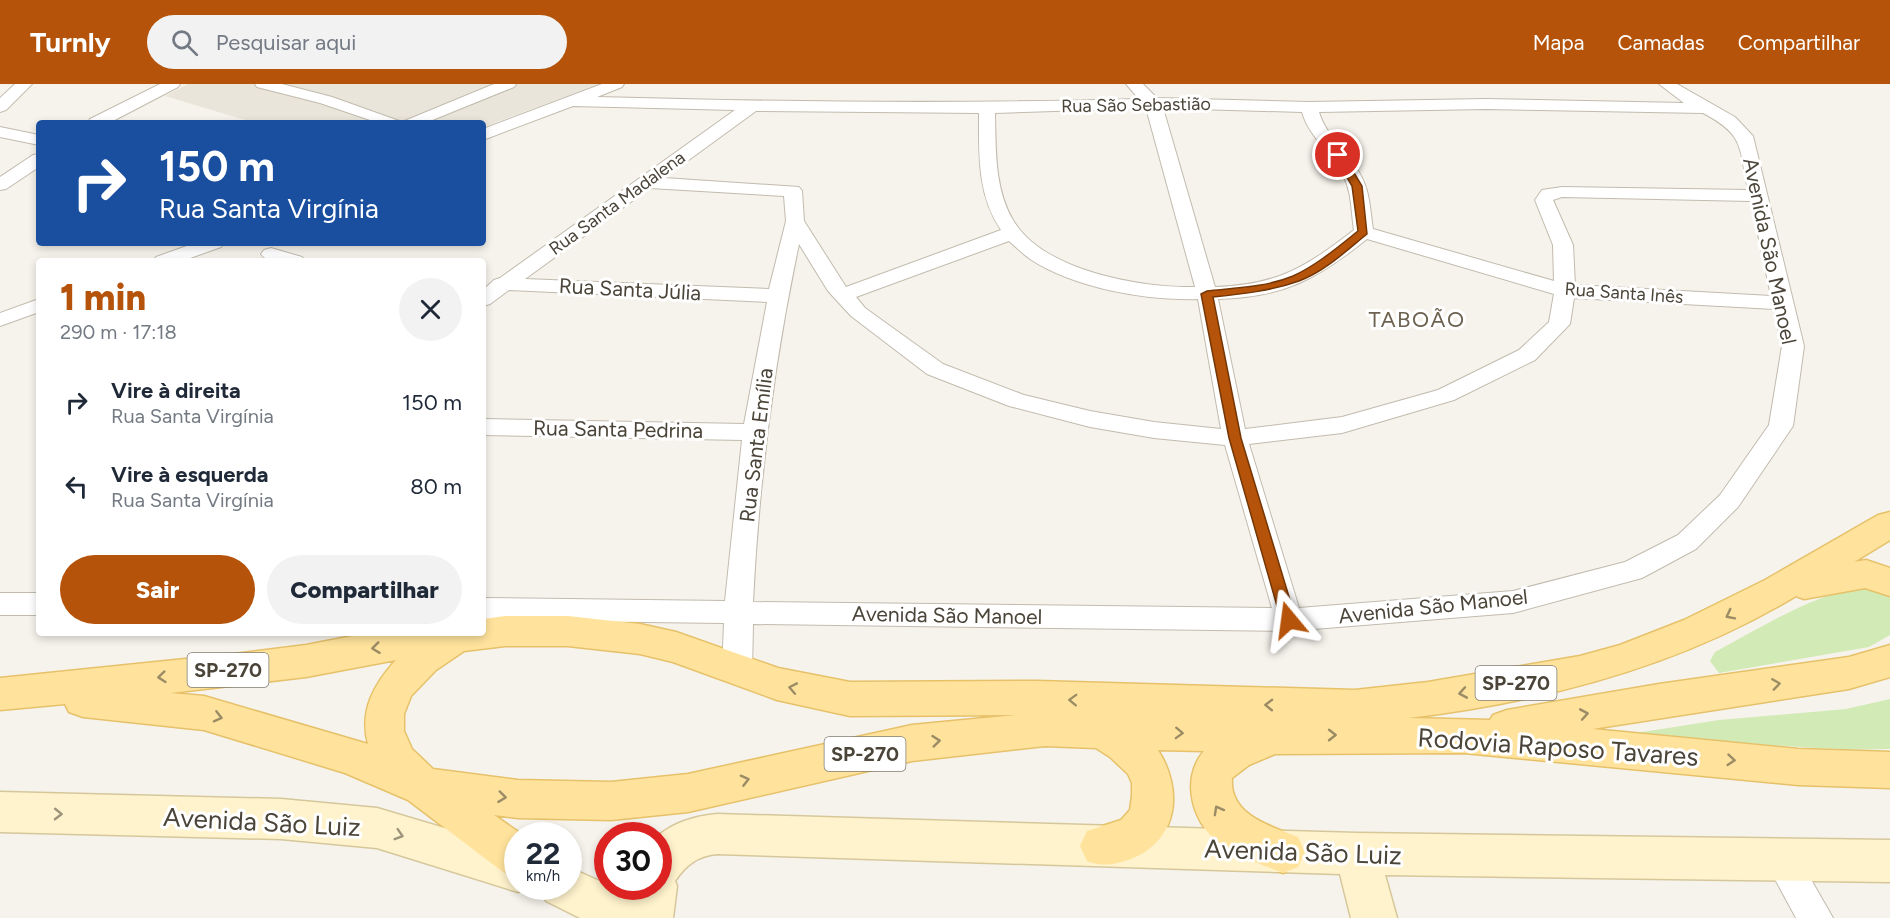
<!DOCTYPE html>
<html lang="pt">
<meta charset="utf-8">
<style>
:root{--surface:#fff;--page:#f2f2f3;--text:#1f2937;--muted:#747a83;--accent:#b45309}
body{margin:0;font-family:Figtree,sans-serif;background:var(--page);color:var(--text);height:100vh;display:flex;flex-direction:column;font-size:22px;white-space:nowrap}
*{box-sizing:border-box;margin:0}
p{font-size:20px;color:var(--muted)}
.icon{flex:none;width:33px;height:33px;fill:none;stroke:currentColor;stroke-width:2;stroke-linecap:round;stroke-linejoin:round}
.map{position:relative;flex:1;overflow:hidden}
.panel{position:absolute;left:36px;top:174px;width:450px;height:378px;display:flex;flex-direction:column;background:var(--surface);border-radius:6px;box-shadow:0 3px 9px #0003}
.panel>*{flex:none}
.guide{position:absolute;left:36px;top:36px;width:450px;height:126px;border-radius:6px;box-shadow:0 3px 9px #0003;background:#1a4fa0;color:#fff;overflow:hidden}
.speed{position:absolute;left:504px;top:738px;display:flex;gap:12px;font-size:30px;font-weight:700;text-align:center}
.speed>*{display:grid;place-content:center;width:78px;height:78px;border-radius:50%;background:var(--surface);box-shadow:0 3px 9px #0003;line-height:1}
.speed small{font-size:15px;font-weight:400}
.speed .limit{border:9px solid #d22;background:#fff;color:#111}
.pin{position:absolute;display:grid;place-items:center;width:51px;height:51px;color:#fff;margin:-26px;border:3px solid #fff;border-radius:50%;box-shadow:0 2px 6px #0007}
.me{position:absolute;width:66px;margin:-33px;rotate:344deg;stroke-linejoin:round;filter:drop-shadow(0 0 4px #0008)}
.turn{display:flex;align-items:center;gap:21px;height:126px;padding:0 24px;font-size:27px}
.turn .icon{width:78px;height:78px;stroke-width:2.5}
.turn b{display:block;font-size:42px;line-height:51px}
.round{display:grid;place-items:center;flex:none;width:63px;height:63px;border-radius:32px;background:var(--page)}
.overview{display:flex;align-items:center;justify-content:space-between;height:102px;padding:0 24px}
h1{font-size:36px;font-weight:800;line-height:45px;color:var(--accent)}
.button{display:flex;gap:12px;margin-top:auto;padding:12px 24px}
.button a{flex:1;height:69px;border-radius:36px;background:var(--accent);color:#fff;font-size:24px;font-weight:800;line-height:69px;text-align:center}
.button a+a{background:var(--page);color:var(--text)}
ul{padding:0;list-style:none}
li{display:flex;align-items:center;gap:18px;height:84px;padding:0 24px}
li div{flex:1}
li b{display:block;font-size:22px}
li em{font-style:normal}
header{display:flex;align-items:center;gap:36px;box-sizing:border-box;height:84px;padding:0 30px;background:var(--accent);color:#fff}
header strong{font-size:28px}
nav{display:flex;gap:33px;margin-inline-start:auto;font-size:21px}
.search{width:420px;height:54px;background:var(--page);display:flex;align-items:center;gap:15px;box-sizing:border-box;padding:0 21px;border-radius:33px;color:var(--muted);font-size:22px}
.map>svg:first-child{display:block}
.residential{fill:#eae5da}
.green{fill:#d2eab5}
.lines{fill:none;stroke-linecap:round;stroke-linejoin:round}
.street-casing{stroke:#c2bbae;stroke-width:2}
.secondary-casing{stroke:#d6c79b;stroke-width:3}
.primary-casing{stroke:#e6c16a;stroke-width:3}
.street{fill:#fff;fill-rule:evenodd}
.secondary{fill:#fff3cd;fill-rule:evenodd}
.primary{fill:#ffe39c;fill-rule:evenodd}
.oneway{stroke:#9c8c66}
.oneway2{stroke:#9c937c}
.route{fill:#b45309;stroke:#753606;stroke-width:1.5}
.labels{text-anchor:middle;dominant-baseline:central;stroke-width:6;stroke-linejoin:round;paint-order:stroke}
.far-street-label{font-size:18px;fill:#4b4439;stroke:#fff}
.shield{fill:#fff;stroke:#817c74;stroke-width:1.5}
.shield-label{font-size:20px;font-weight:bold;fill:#4b4439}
.street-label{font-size:21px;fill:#4b4439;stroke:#fff}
.neighbourhood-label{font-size:22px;letter-spacing:1.5px;fill:#6e6250;stroke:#fff}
.near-street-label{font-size:26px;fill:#4b4439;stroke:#fff}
</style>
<header>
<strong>Turnly</strong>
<div class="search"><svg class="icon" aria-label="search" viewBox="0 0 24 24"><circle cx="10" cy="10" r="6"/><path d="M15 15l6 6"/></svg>Pesquisar aqui</div>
<nav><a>Mapa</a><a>Camadas</a><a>Compartilhar</a></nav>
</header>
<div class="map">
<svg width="1890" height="834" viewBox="0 0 1890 834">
<rect width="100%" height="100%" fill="#f6f3ec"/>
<path class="residential" d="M 188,0 L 600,0 L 483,43 L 483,39 L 255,39 L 165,12 Z"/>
<g class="green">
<path d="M 1863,502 L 1890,507 L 1890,551 L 1869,563 L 1719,589 L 1710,577 L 1715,568 C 1762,543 1810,512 1863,502 Z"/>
<path d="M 1890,615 L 1890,665 C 1806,668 1720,655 1636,649 L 1719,636 L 1846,625 Z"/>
</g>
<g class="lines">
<g class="street-casing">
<g id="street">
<path d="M 15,0 L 32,0 L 6,26 L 0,28 L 0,14 Z"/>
<path d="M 160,0 L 180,0 L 178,3 L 109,39 L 88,39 L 90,35 Z"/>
<path d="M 255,0 L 282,0 L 332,13 L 402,38 L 494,0 L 516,0 L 514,3 L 425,39 L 379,39 L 320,19 L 257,3 Z"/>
<path d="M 602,0 L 624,0 L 622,3 L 597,13 C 778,18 958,20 1139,15 L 1126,0 L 1143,0 L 1157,14 L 1309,18 L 1486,15 L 1684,19 L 1659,0 L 1677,0 L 1735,33 L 1753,52 L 1804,262 L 1793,342 L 1738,423 L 1696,465 L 1642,494 L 1513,529 L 1289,547 L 753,540 L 752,587 L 747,596 L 737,599 L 727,596 L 722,587 L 724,539 L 483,536 L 483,514 L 725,517 L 742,356 L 483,351 L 483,335 L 744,340 L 767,218 L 509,206 L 490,220 L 483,222 L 483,206 L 494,196 L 500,194 L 735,26 L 573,22 L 483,56 L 483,45 ZM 1146,24 L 1195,203 C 1140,204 1043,187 1013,136 C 994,104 996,64 995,29 ZM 1163,24 L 1302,28 C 1309,53 1331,68 1343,91 C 1352,108 1351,127 1354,146 C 1306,183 1278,201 1215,203 ZM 1486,25 L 1703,29 C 1745,51 1739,63 1748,106 L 1562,103 L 1542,106 L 1535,116 L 1553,161 L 1554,197 L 1373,145 C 1370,126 1370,107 1360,90 C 1348,68 1326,52 1319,28 ZM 756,27 L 979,29 C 979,70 977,111 1001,146 L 846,203 L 804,137 L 802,107 L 799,103 L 664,94 ZM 650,104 L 784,112 L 786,137 L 769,205 L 525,195 ZM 1562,113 L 1751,117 L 1771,212 L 1575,201 L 1573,161 L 1553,116 ZM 1367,155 L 1554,210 L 1549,238 L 1519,266 L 1438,306 L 1342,333 L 1245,345 L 1218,215 C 1285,213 1317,195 1367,155 ZM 1009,157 C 1016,163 1023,170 1030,175 C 1074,204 1146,217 1198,215 L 1221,345 L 1154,338 L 1090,327 L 1024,311 L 943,280 L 865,224 L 856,213 ZM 799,160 L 828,207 L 851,232 L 927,290 L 1009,322 L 1090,343 L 1154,354 L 1225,361 L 1272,524 L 753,518 C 759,397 774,278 799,160 ZM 1574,214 L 1774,225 L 1782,262 L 1769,341 L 1720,411 L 1678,451 L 1625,478 L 1513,507 L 1299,524 L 1249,360 L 1342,349 L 1454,316 L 1535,276 L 1570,240 Z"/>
<path d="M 0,43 L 39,51 L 39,61 L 0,53 Z"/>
<path d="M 39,70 L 39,83 L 6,105 L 0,106 L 0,93 L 33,71 Z"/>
<path d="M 195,159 L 224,159 L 221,163 L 182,177 L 153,177 L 156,173 Z"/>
<path d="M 271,164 L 302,173 L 305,177 C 292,177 269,182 261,170 L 264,166 Z"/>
<path d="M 39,215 L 39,228 L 0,242 L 0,229 Z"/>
<rect x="0" y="509" width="39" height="22"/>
<path d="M 1781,759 L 1793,764 L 1833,834 L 1796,834 L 1764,775 L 1769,764 Z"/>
</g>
</g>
<g class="secondary-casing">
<g id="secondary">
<path d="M 0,708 L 281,715 L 377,724 L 518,766 L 518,802 L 532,802 L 518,808 L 377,764 L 281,755 L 0,748 Z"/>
<path d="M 717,730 L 1357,749 L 1890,756 L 1890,798 L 1385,791 L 1397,834 L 1351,834 L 1340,790 L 717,770 C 697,772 686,781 675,797 L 677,802 L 673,834 L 580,834 L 546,817 L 540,802 L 568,802 L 568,783 L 631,811 L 633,802 L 658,802 L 658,752 C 674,738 696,732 717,730 Z"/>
</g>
</g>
<g class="primary-casing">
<path id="primary" d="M 1890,428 L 1890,456 L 1854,478 L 1866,476 L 1890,484 L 1890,512 L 1865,504 L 1804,515 L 1796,512 C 1678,583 1544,618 1408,634 L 1490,636 L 1493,631 L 1507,626 L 1659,600 L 1849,573 L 1890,561 L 1890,593 L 1849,605 L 1592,645 L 1798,665 L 1890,668 L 1890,704 L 1798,701 L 1464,669 L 1275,670 L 1249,681 L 1232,694 C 1229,731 1270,742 1298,753 L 1305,768 L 1298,783 L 1283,789 C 1263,781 1241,774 1223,762 C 1193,742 1179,696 1204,667 L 1158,666 C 1183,705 1179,756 1131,775 C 1114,781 1103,783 1087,777 L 1080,762 L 1087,747 L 1121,736 L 1130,726 L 1132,712 L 1132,699 L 1128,690 L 1110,673 L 1096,664 L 1045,662 L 912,677 L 688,728 L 611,736 L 518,734 L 494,731 L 524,752 L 518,752 L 518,794 L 503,788 L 408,716 L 345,689 L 204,646 L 83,633 L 69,628 L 65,620 L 0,626 L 0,594 L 234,570 L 306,561 L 368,549 L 483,549 L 483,535 L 505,532 L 568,532 L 640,540 L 676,548 L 778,584 L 850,598 L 1037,597 L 1355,606 L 1428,598 L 1580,572 L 1620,561 L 1684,536 L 1765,496 L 1878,431 ZM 505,562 L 568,562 L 640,570 L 673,578 L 777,616 L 850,632 L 1016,631 L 912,641 L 688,690 L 611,698 L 518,696 L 433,685 L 412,665 L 404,647 L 404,630 L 411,612 L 436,586 L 464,567 ZM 396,576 C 374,600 359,627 368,660 L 204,612 L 170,609 L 306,593 Z"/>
</g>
<use href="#street" class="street"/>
<use href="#secondary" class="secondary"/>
<use href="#primary" class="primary"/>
</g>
<defs><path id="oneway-chevron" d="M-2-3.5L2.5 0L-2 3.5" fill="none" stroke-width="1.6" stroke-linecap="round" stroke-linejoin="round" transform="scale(1.5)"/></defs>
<g class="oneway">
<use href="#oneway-chevron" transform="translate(1730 531) rotate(153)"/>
<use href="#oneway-chevron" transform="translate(376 564) rotate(173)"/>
<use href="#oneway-chevron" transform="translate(162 593) rotate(174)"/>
<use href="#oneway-chevron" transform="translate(1776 600) rotate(-8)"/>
<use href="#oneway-chevron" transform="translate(793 604) rotate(-169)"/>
<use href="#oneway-chevron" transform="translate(1463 609) rotate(170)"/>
<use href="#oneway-chevron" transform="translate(1073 616) rotate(-178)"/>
<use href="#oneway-chevron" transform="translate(1269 621) rotate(-179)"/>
<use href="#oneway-chevron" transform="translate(1584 630) rotate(-10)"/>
<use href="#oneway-chevron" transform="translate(218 633) rotate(14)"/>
<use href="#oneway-chevron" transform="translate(1179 649) rotate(2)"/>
<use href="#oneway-chevron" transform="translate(1332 651)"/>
<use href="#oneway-chevron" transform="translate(936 657) rotate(-6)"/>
<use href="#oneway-chevron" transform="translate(1731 676) rotate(5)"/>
<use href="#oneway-chevron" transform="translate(745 696) rotate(-14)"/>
<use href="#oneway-chevron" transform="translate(502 713) rotate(7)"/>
<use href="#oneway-chevron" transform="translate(1218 726) rotate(-119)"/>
</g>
<g class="oneway2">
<use href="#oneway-chevron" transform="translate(58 730) rotate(1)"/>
<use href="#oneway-chevron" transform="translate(399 751) rotate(17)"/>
</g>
<path class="route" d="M 1335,69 L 1342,69 L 1362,102 L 1367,150 C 1346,167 1324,188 1299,197 C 1271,207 1242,210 1213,213 L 1241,354 L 1296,536 L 1294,540 L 1283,540 L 1281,536 L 1229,354 L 1201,210 L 1207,207 C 1235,204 1267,203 1293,192 C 1317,181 1338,163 1358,147 L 1352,102 L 1334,71 Z"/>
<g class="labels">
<g class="far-street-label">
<text transform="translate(1136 21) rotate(-1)">Rua São Sebastião</text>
<text transform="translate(617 119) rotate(-36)">Rua Santa Madalena</text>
<text transform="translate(1624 209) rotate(4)">Rua Santa Inês</text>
</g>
<g class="shield">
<rect x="187.5" y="569" width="81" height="34" rx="4.5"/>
<rect x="1475.5" y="582" width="81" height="34" rx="4.5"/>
<rect x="824.5" y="653" width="81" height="34" rx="4.5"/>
</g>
<g class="shield-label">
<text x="228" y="586">SP-270</text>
<text x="1516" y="599">SP-270</text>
<text x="865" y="670">SP-270</text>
</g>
<g class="street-label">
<text transform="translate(1770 167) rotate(78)">Avenida São Manoel</text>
<text transform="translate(630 205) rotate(3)">Rua Santa Júlia</text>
<text transform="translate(618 345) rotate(1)">Rua Santa Pedrina</text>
<text transform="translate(756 361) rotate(-83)">Rua Santa Emília</text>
<text transform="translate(1433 522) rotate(-6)">Avenida São Manoel</text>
<text transform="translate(947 531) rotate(1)">Avenida São Manoel</text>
</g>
<g class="neighbourhood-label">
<text x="1417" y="235">TABOÃO</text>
</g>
<g class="near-street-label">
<text transform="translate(1558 663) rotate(4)">Rodovia Raposo Tavares</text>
<text transform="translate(262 738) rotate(3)">Avenida São Luiz</text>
<text transform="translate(1303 768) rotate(2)">Avenida São Luiz</text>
</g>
</g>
</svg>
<div class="speed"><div>22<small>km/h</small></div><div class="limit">30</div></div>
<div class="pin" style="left:1338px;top:71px;background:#d93025"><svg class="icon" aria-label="arrive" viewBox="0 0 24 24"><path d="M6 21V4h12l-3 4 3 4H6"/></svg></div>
<svg class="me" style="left:1289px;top:536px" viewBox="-20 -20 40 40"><path d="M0-17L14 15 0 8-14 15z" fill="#b45309" stroke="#fff" stroke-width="4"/></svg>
<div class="guide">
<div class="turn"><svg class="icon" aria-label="right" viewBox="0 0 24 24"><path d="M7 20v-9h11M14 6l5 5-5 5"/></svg><div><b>150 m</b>Rua Santa Virgínia</div></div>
</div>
<section class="panel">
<div class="overview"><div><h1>1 min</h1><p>290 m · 17:18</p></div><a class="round"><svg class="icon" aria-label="close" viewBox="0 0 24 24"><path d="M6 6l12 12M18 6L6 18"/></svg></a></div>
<ul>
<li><svg class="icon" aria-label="right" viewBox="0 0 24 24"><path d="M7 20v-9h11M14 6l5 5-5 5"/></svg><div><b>Vire à direita</b><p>Rua Santa Virgínia</p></div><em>150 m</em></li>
<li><svg class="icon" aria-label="left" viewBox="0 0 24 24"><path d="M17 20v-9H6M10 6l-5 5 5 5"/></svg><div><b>Vire à esquerda</b><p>Rua Santa Virgínia</p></div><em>80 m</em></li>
</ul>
<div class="button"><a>Sair</a><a>Compartilhar</a></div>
</section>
</div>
